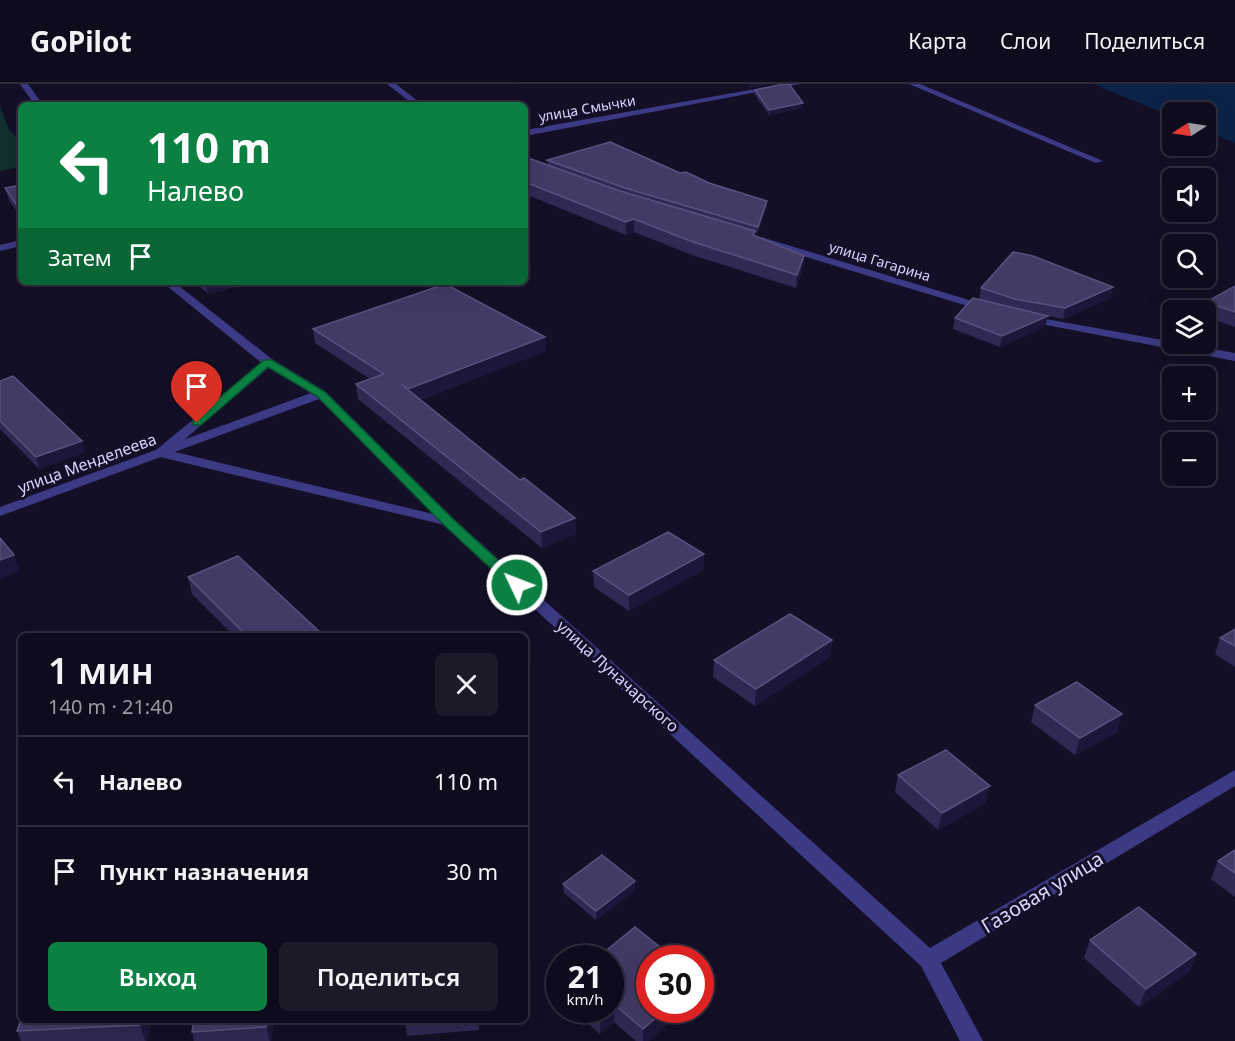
<!DOCTYPE html>
<html lang="ru">
<meta charset="utf-8">
<style>
:root{--surface:#0e0b1c;--page:#1c1929;--text:#f1f3f6;--muted:#9b9ba3;--line:#2e2b3b;--accent:#0b8043}
body{margin:0;font-family:"Noto Sans",sans-serif;background:var(--page);color:var(--text);height:100vh;display:flex;flex-direction:column;font-size:22px;white-space:nowrap}
*{box-sizing:border-box;margin:0}
p{font-size:20px;color:var(--muted)}
.icon{flex:none;width:33px;height:33px;fill:none;stroke:currentColor;stroke-width:2;stroke-linecap:round;stroke-linejoin:round}
.map{position:relative;flex:1;overflow:hidden}
.details{position:absolute;left:18px;top:549px;width:510px;height:390px;display:flex;flex-direction:column;background:var(--surface);border-radius:9px;box-shadow:0 6px 24px #0002,0 0 0 2px var(--line)}
.details>*{flex:none}
.guide{position:absolute;left:18px;top:18px;width:510px;height:183px;border-radius:9px;box-shadow:0 6px 24px #0002,0 0 0 2px var(--line);background:#0b8043;color:#fff;overflow:hidden}
.needle{width:39px;rotate:258deg}
.tools{position:absolute;left:1162px;top:18px;display:grid;gap:12px}
.tools a{display:grid;place-items:center;width:54px;height:54px;border-radius:9px;background:var(--surface);box-shadow:0 6px 24px #0002,0 0 0 2px var(--line);font-size:30px}
.speed{position:absolute;left:546px;top:861px;display:flex;gap:12px;font-size:30px;font-weight:700;text-align:center}
.speed>*{display:grid;place-content:center;width:78px;height:78px;border-radius:50%;background:var(--surface);box-shadow:0 6px 24px #0002,0 0 0 2px var(--line);line-height:1}
.speed small{font-size:15px;font-weight:400}
.speed .limit{border:9px solid #d22;background:#fff;color:#111}
.pin{position:absolute;display:grid;place-items:center;width:51px;height:51px;color:#fff;margin:-62px -26px;border-radius:50% 50% 50% 0;rotate:-45deg;box-shadow:0 0 6px #0007}
.pin .icon{rotate:45deg}
.me{position:absolute;width:66px;margin:-33px;rotate:313deg;stroke-linejoin:round;filter:drop-shadow(0 0 4px #0008)}
.turn{display:flex;align-items:center;gap:21px;height:126px;padding:0 30px;font-size:27px}
.turn .icon{width:78px;height:78px;stroke-width:2.5}
.turn b{display:block;font-size:42px;line-height:51px}
.then{display:flex;align-items:center;height:57px;padding:0 30px;background:#0003;gap:12px;font-size:22px}
.round{display:grid;place-items:center;flex:none;width:63px;height:63px;border-radius:9px;background:var(--page)}
.headline{display:flex;align-items:center;justify-content:space-between;height:102px;padding:0 30px}
h1{font-size:36px;font-weight:600;line-height:45px}
.button{display:flex;gap:12px;margin-top:auto;padding:12px 30px}
.button a{flex:1;height:69px;border-radius:9px;background:var(--accent);color:#fff;font-size:24px;font-weight:600;line-height:69px;text-align:center}
.button a+a{background:var(--page);color:var(--text)}
ul{padding:0;list-style:none}
li{display:flex;align-items:center;gap:18px;height:90px;padding:0 30px;border-top:2px solid var(--line)}
li div{flex:1}
li b{display:block;font-size:22px}
li em{font-style:normal}
header{display:flex;align-items:center;gap:36px;box-sizing:border-box;height:84px;padding:0 30px;background:var(--surface);border-bottom:2px solid var(--line)}
header strong{font-size:28px}
nav{display:flex;gap:33px;margin-inline-start:auto;font-size:21px}
.map>svg:first-child{display:block}
.green{fill:#12302f}
.water{fill:#0c2248}
.lines{fill:none;stroke-linecap:round;stroke-linejoin:round}
.service{fill:#3d3a85;fill-rule:evenodd}
.minor{fill:#3d3a85;fill-rule:evenodd}
.wall{fill:#312854}
.shaded-wall{fill:#1d163a}
.building{fill:#433a66;stroke:#5a527e;stroke-width:1.5}
.route{fill:#0b8043;stroke:#07532c;stroke-width:1.5}
.labels{text-anchor:middle;dominant-baseline:central;stroke-width:6;stroke-linejoin:round;paint-order:stroke}
.far-street-label{font-size:14px;fill:#d9d4ff;stroke:#130f26}
.street-label{font-size:16px;fill:#d9d4ff;stroke:#130f26}
.near-street-label{font-size:20px;fill:#d9d4ff;stroke:#130f26}
</style>
<header>
<strong>GoPilot</strong>
<nav><a>Карта</a><a>Слои</a><a>Поделиться</a></nav>
</header>
<div class="map">
<svg width="1235" height="957" viewBox="0 0 1235 957">
<rect width="100%" height="100%" fill="#130f26"/>
<path class="green" d="M 0,22 L 9,46 L 21,58 L 21,83 L 0,87 Z"/>
<path class="water" d="M 1093,0 L 1235,0 L 1235,59 L 1206,47 L 1206,28 L 1173,28 L 1173,33 Z"/>
<g class="lines">
<path class="service" d="M 268,274 L 274,278 L 272,281 L 171,367 L 454,435 L 456,438 L 454,441 L 449,442 L 156,372 L 154,369 L 156,366 Z"/>
<g class="minor">
<path d="M 20,0 L 28,0 L 43,21 L 35,21 Z"/>
<path d="M 387,0 L 396,0 L 423,21 L 414,21 Z"/>
<path d="M 783,0 L 800,0 L 525,52 L 525,46 Z"/>
<path d="M 909,0 L 920,0 L 1103,77 L 1096,79 Z"/>
<path d="M 761,153 L 992,223 L 994,225 L 992,227 L 984,227 L 757,158 L 756,156 Z"/>
<path d="M 21,156 L 21,162 L 0,167 L 0,161 Z"/>
<path d="M 162,198 L 174,198 L 272,275 L 325,307 L 454,435 L 930,864 L 1235,686 L 1235,702 L 941,879 L 983,957 L 960,957 L 921,882 L 444,441 L 319,315 L 0,432 L 0,423 L 311,309 L 264,281 Z"/>
<path d="M 1029,232 L 1235,269 L 1235,277 L 1025,237 L 1023,235 Z"/>
</g>
</g>
<g class="wall">
<path d="M 755,6 L 802,24 L 769,31 L 755,11 Z"/>
<path d="M 547,76 L 680,89 L 767,117 L 767,123 L 757,150 L 755,149 L 754,151 L 804,172 L 803,185 L 796,204 L 692,171 L 634,148 L 626,151 L 525,110 L 525,77 L 548,81 Z"/>
<path d="M 21,101 L 21,134 L 9,116 L 5,104 Z"/>
<path d="M 194,198 L 239,198 L 240,202 L 208,210 Z"/>
<path d="M 1235,202 L 1235,243 L 1206,233 L 1206,226 L 1204,226 L 1206,218 Z"/>
<path d="M 981,204 L 1111,214 L 1063,235 L 1048,232 L 1045,243 L 1000,263 L 953,245 L 955,234 L 979,215 Z"/>
<path d="M 313,245 L 546,267 L 420,316 L 520,396 L 575,434 L 576,450 L 542,464 L 358,315 L 356,300 L 370,295 L 315,259 Z"/>
<path d="M 0,297 L 82,357 L 85,368 L 39,385 L 0,345 Z"/>
<path d="M 704,470 L 703,486 L 629,527 L 594,503 L 593,487 Z"/>
<path d="M 188,493 L 322,552 L 234,552 L 192,510 Z"/>
<path d="M 1235,545 L 1235,583 L 1215,570 L 1220,554 Z"/>
<path d="M 832,556 L 830,573 L 755,622 L 713,593 L 714,576 Z"/>
<path d="M 1035,621 L 1117,648 L 1075,671 L 1031,638 Z"/>
<path d="M 898,691 L 986,719 L 938,746 L 895,708 Z"/>
<path d="M 1235,766 L 1235,813 L 1211,795 L 1218,777 Z"/>
<path d="M 563,800 L 635,806 L 596,836 L 564,809 Z"/>
<path d="M 1090,856 L 1196,870 L 1189,888 L 1139,923 L 1084,874 Z"/>
<path d="M 610,874 L 650,926 L 684,926 L 649,957 L 636,957 L 614,938 L 600,950 L 573,926 L 610,926 Z"/>
<path d="M 21,936 L 152,936 L 147,957 L 21,957 L 17,947 Z"/>
<path d="M 194,936 L 274,936 L 271,957 L 194,957 L 192,948 Z"/>
<path d="M 405,936 L 479,936 L 479,946 L 407,952 Z"/>
</g>
<g class="shaded-wall">
<path d="M 750,0 L 770,0 L 750,4 Z"/>
<path d="M 803,19 L 802,24 L 769,31 L 769,26 Z"/>
<path d="M 767,117 L 767,123 L 757,150 L 758,143 Z"/>
<path d="M 634,135 L 634,148 L 626,151 L 626,138 Z"/>
<path d="M 804,172 L 803,185 L 796,204 L 797,191 Z"/>
<path d="M 205,198 L 239,198 L 240,202 L 208,210 Z"/>
<path d="M 1113,203 L 1111,214 L 1063,235 L 1065,224 Z"/>
<path d="M 1048,232 L 1045,243 L 1000,263 L 1002,252 Z"/>
<path d="M 545,253 L 546,267 L 409,320 L 408,305 Z"/>
<path d="M 82,357 L 85,368 L 39,385 L 36,373 Z"/>
<path d="M 575,434 L 576,450 L 542,464 L 541,448 Z"/>
<path d="M 704,470 L 703,486 L 629,527 L 629,511 Z"/>
<path d="M 14,471 L 20,487 L 0,495 L 0,476 Z"/>
<path d="M 832,556 L 830,573 L 755,622 L 756,605 Z"/>
<path d="M 1122,630 L 1117,648 L 1075,671 L 1080,654 Z"/>
<path d="M 990,702 L 986,719 L 938,746 L 942,729 Z"/>
<path d="M 635,797 L 635,806 L 596,836 L 596,827 Z"/>
<path d="M 1196,870 L 1189,888 L 1139,923 L 1146,905 Z"/>
<path d="M 614,920 L 614,938 L 600,950 L 600,932 L 608,926 L 610,926 L 610,923 Z"/>
<path d="M 665,926 L 684,926 L 649,957 L 643,957 L 643,945 Z"/>
<path d="M 141,936 L 152,936 L 147,957 L 145,957 L 140,941 Z"/>
<path d="M 267,936 L 274,936 L 271,957 L 270,957 L 266,943 Z"/>
</g>
<g class="building">
<path d="M 784,0 L 789,0 L 803,19 L 769,26 L 755,6 Z"/>
<path d="M 610,58 L 680,89 L 686,88 L 709,99 L 767,117 L 758,143 L 625,104 L 547,76 Z"/>
<path d="M 531,75 L 617,106 L 755,147 L 753,151 L 804,172 L 797,191 L 693,158 L 634,135 L 626,138 L 525,98 L 525,77 Z"/>
<path d="M 21,101 L 21,127 L 5,104 Z"/>
<path d="M 1013,168 L 1033,172 L 1113,203 L 1065,224 L 1015,215 L 981,204 Z"/>
<path d="M 445,200 L 545,253 L 408,305 L 401,300 L 520,396 L 524,394 L 575,434 L 541,448 L 356,300 L 384,290 L 313,245 Z"/>
<path d="M 1235,202 L 1235,228 L 1206,218 Z"/>
<path d="M 973,214 L 1048,232 L 1002,252 L 955,234 Z"/>
<path d="M 13,292 L 82,357 L 36,373 L 0,337 L 0,297 Z"/>
<path d="M 668,448 L 704,470 L 629,511 L 593,487 Z"/>
<path d="M 0,454 L 14,471 L 0,476 Z"/>
<path d="M 238,472 L 321,549 L 315,552 L 247,552 L 188,493 Z"/>
<path d="M 790,530 L 832,556 L 756,605 L 714,576 Z"/>
<path d="M 1235,545 L 1235,562 L 1220,554 Z"/>
<path d="M 1077,598 L 1122,630 L 1080,654 L 1035,621 Z"/>
<path d="M 946,666 L 990,702 L 942,729 L 898,691 Z"/>
<path d="M 1235,766 L 1235,789 L 1218,777 Z"/>
<path d="M 602,771 L 635,797 L 596,827 L 563,800 Z"/>
<path d="M 1139,823 L 1196,870 L 1146,905 L 1090,856 Z"/>
<path d="M 635,843 L 674,874 L 650,874 L 650,926 L 665,926 L 643,945 L 614,920 L 610,923 L 610,874 L 597,874 Z"/>
<path d="M 592,926 L 608,926 L 600,932 Z"/>
<path d="M 21,936 L 141,936 L 140,941 L 17,947 Z"/>
<path d="M 194,936 L 267,936 L 266,943 L 192,948 Z"/>
</g>
<path class="route" d="M 264,276 L 272,276 L 325,308 L 454,436 L 522,498 L 522,504 L 512,504 L 444,441 L 317,312 L 268,283 L 201,341 L 193,341 L 193,336 Z"/>
<g class="labels">
<g class="far-street-label">
<text transform="translate(587 24) rotate(-10)">улица Смычки</text>
<text transform="translate(880 177) rotate(17)">улица Гагарина</text>
</g>
<g class="street-label">
<text transform="translate(87 379) rotate(-20)">улица Менделеева</text>
<text transform="translate(618 592) rotate(42)">улица Луначарского</text>
</g>
<g class="near-street-label">
<text transform="translate(1042 808) rotate(-31)">Газовая улица</text>
</g>
</g>
</svg>
<div class="tools">
<a><svg class="needle" viewBox="-14 -14 28 28"><path d="M0-13l5 13h-10z" fill="#e53935"/><path d="M0 13l5-13h-10z" fill="#9b9ba3"/></svg></a>
<a><svg class="icon" aria-label="sound" viewBox="0 0 24 24"><path d="M4 9h4l5-4v14l-5-4H4zM17 9q2 3 0 6"/></svg></a>
<a><svg class="icon" aria-label="search" viewBox="0 0 24 24"><circle cx="10" cy="10" r="6"/><path d="M15 15l6 6"/></svg></a>
<a><svg class="icon" aria-label="layers" viewBox="0 0 24 24"><path d="M12 4l9 5-9 5-9-5zM3 14l9 5 9-5"/></svg></a>
<a>+</a>
<a>−</a>
</div>
<div class="speed"><div>21<small>km/h</small></div><div class="limit">30</div></div>
<div class="pin" style="left:197px;top:339px;background:#d93025"><svg class="icon" aria-label="arrive" viewBox="0 0 24 24"><path d="M6 21V4h12l-3 4 3 4H6"/></svg></div>
<svg class="me" style="left:517px;top:501px" viewBox="-20 -20 40 40"><circle r="17" fill="#0b8043" stroke="#fff" stroke-width="3"/><path d="M0-11L8 9 0 5-8 9z" fill="#fff"/></svg>
<div class="guide">
<div class="turn"><svg class="icon" aria-label="left" viewBox="0 0 24 24"><path d="M17 20v-9H6M10 6l-5 5 5 5"/></svg><div><b>110 m</b>Налево</div></div>
<div class="then">Затем<svg class="icon" aria-label="arrive" viewBox="0 0 24 24"><path d="M6 21V4h12l-3 4 3 4H6"/></svg></div>
</div>
<section class="details">
<div class="headline"><div><h1>1 мин</h1><p>140 m · 21:40</p></div><a class="round"><svg class="icon" aria-label="close" viewBox="0 0 24 24"><path d="M6 6l12 12M18 6L6 18"/></svg></a></div>
<ul>
<li><svg class="icon" aria-label="left" viewBox="0 0 24 24"><path d="M17 20v-9H6M10 6l-5 5 5 5"/></svg><div><b>Налево</b></div><em>110 m</em></li>
<li><svg class="icon" aria-label="arrive" viewBox="0 0 24 24"><path d="M6 21V4h12l-3 4 3 4H6"/></svg><div><b>Пункт назначения</b></div><em>30 m</em></li>
</ul>
<div class="button"><a>Выход</a><a>Поделиться</a></div>
</section>
</div>
